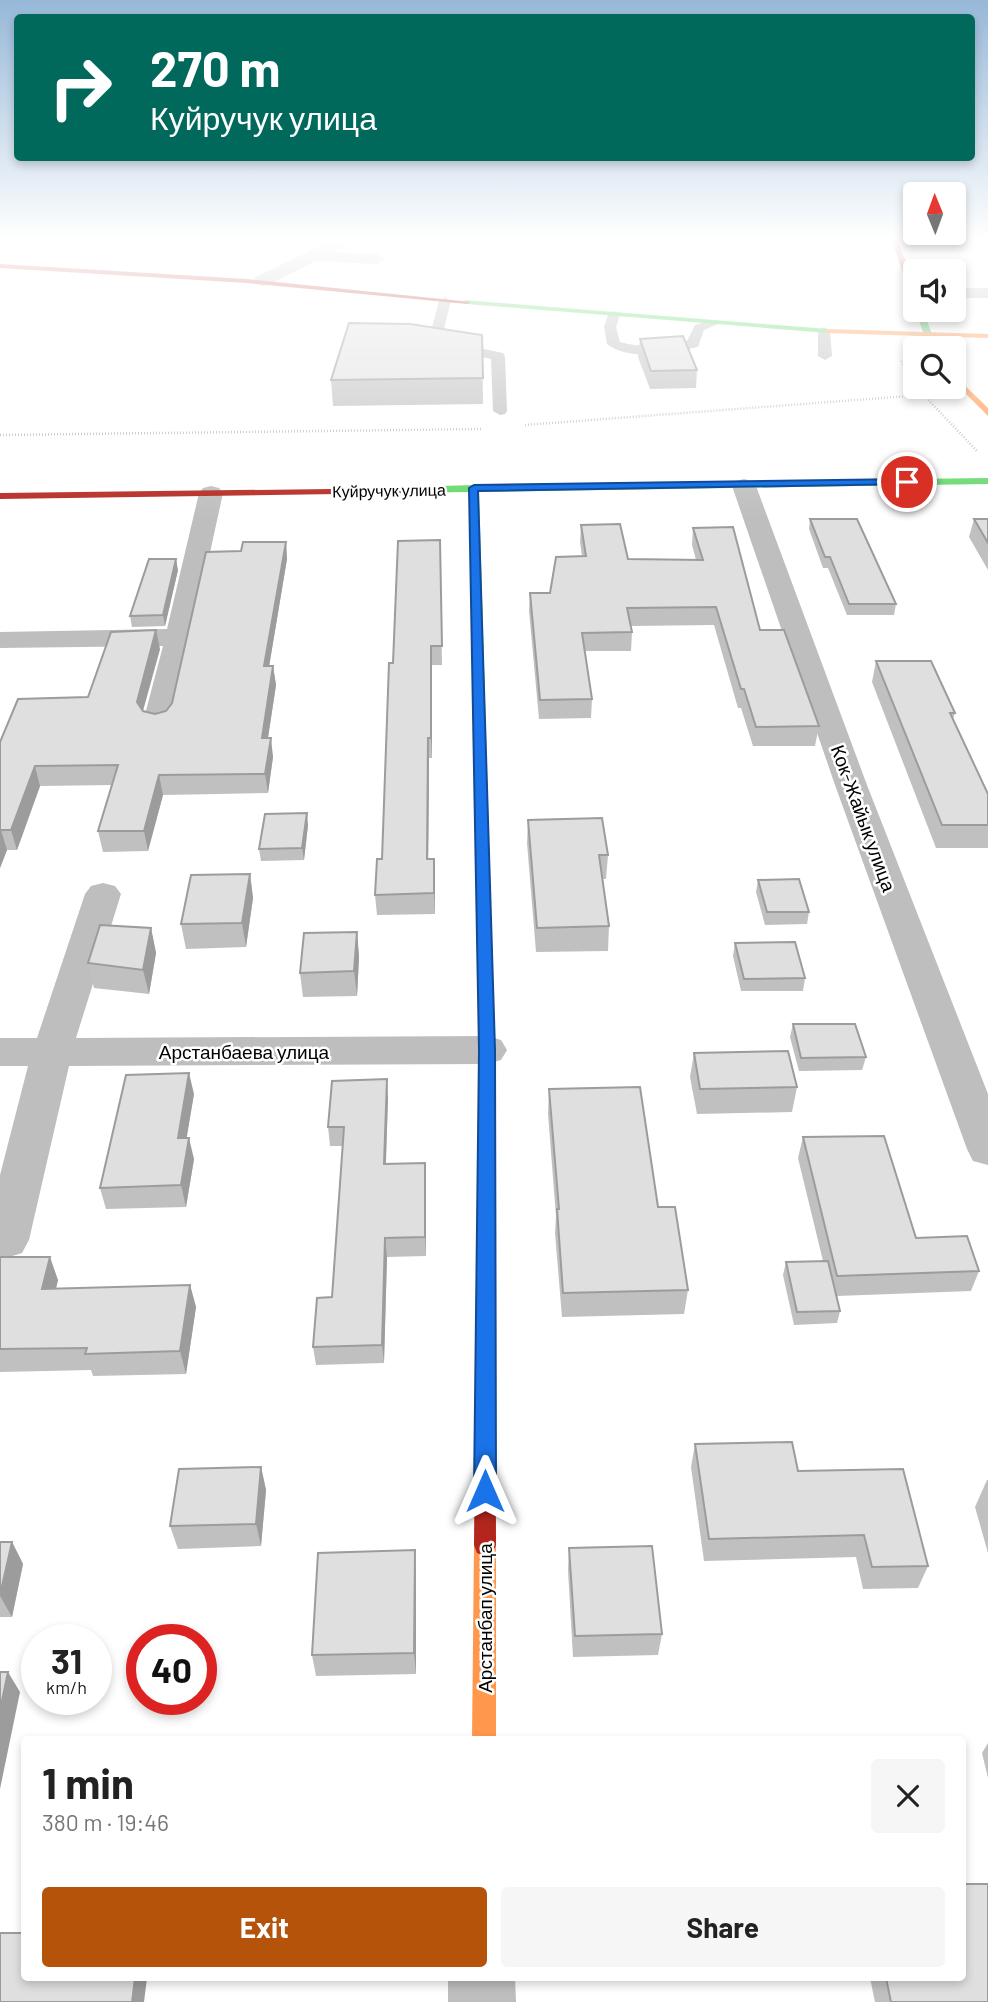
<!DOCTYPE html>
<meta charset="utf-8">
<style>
:root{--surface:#fff;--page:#f6f6f6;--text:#222;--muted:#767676;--accent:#b45309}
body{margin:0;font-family:Barlow,sans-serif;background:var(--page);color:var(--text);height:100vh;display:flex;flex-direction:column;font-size:26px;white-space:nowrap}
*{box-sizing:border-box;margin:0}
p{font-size:23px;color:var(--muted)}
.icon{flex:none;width:38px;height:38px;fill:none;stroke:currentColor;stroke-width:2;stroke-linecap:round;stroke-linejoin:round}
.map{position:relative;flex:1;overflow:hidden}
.panel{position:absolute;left:21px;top:1736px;width:945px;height:245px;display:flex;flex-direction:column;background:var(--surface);border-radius:7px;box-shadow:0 4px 10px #0003}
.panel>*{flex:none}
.banner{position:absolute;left:14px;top:14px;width:961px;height:147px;border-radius:7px;box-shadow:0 4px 10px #0003;background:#00695c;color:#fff;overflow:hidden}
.needle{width:46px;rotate:359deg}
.buttons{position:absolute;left:903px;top:182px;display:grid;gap:14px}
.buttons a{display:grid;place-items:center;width:63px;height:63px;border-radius:7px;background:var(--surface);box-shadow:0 4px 10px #0003;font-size:35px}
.speed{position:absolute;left:21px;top:1624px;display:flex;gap:14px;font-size:35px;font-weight:700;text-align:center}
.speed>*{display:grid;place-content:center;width:91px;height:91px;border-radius:50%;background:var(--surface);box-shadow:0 4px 10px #0003;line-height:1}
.speed small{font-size:18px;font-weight:400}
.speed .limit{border:10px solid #d22;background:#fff;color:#111}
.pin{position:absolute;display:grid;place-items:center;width:60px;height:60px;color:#fff;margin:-30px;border:4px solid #fff;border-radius:50%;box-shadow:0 2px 7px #0007}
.me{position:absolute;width:77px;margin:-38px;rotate:0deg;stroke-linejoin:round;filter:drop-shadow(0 0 5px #0008)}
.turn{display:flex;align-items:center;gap:24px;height:147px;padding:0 21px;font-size:32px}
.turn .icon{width:91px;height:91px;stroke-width:2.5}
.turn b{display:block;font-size:49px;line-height:60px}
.round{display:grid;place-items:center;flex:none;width:74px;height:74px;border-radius:7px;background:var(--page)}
.headline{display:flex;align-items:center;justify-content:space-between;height:119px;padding:0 21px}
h1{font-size:42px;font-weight:700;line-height:52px}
.cta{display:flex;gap:14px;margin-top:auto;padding:14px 21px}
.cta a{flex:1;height:80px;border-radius:7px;background:var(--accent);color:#fff;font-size:28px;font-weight:700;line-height:80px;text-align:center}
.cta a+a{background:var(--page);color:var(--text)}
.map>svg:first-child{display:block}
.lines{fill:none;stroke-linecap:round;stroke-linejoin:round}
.path-far1{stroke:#b9b9b9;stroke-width:2;stroke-dasharray:1 2;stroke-linecap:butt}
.path{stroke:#b9b9b9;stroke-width:2.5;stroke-dasharray:1 2;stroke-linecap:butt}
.lane{fill:#bebebe;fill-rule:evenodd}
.street{fill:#bebebe;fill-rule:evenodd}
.fast{fill:#63d668;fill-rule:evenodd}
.slow{fill:#ff974d;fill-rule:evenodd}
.jam{fill:#b3261e;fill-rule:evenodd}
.wall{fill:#c0c0c0}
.shaded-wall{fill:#9c9c9c}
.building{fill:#dfdfdf;stroke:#9c9c9c;stroke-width:2}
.route{fill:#1a73e8;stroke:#114b97;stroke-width:2}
.labels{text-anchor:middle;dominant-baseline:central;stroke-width:5;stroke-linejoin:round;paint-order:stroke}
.far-street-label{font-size:16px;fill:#000;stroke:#fff}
.street-label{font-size:19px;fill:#000;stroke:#fff}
</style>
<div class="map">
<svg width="988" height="2002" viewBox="0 0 988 2002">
<rect width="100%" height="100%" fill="#fff"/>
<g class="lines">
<g class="path-far1">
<path d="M 511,238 L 595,246 L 753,242 L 866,243"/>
<path d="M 901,361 L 915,385"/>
</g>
<g class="path">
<path d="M 916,387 L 978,452"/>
<path d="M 525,425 L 935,394"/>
<path d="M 0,435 L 481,429"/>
</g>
<g class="lane">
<path d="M 445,297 L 451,301 L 441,340 L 503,353 L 505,356 L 507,411 L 505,414 L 500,415 L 493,411 L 491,359 L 429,345 L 428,342 L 439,301 Z"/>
<path d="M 614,311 L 620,315 L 616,327 L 620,342 C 641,348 662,346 683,342 L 687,341 L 695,325 L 712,320 L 718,324 L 704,330 L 698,347 C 672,353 630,362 607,344 L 604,327 L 608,315 Z"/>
<path d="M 824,327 L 830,331 L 832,356 L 825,360 L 818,356 L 818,331 Z"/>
</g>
<g class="street">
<path d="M 337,238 L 358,238 L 334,252 L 377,254 L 385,259 L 377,264 L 316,261 L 268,285 L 262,286 L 253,281 L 256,277 Z"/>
<rect x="954" y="288" width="34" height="10"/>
<path d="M 744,479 L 752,481 L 756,486 L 867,785 L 988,1094 L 988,1165 L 973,1161 L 967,1149 L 835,785 L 732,486 L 736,481 Z"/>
<path d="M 211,486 L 219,488 L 223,493 L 173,722 L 169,728 L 158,731 L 147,728 L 143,722 L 163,646 L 0,648 L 0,632 L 167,629 L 199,493 L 203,488 Z"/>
<path d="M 103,883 L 115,886 L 121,894 L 76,1038 L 487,1036 L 501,1040 L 507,1050 L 501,1060 L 487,1064 L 69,1066 L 29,1240 L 22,1253 L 6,1258 L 0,1256 L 0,1175 L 28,1066 L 0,1066 L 0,1038 L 37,1038 L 85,894 L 91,886 Z"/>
<path d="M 448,1978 L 515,1978 L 516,2002 L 448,2002 Z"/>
</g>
<g class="fast">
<path d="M 464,300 L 828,329 L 832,331 L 828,333 L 467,304 Z"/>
<path d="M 915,310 L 923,310 L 937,348 L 929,348 Z"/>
<path d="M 988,478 L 988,484 L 479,492 L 495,1050 L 495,1222 L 493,1227 L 486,1229 L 479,1227 L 477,1222 L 479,1050 L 469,492 L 405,493 L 400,490 L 405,487 L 474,485 Z"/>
</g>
<g class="slow">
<path d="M 828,329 L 988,334 L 988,338 L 825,333 Z"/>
<path d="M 954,375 L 988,408 L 988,416 L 954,382 Z"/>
<path d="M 485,1534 L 493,1537 L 496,1545 L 496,1740 L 472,1740 L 474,1545 L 477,1537 Z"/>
</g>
<g class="jam">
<path d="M 891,238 L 897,238 L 915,288 L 915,299 L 911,297 Z"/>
<path d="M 0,264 L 247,279 L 471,302 L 467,304 L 247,283 L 0,268 Z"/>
<path d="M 408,488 L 410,490 L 405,493 L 0,499 L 0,493 Z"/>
<path d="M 486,1215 L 493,1217 L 495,1222 L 496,1545 L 493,1553 L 485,1556 L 477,1553 L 474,1545 L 477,1222 L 479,1217 Z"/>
</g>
</g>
<g class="wall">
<path d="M 975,238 L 988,238 L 988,242 Z"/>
<path d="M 482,335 L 483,404 L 333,406 L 331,380 Z"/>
<path d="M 640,339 L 697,370 L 696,388 L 650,389 L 638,357 Z"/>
<path d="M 810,519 L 896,604 L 894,615 L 847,615 L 828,568 L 823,568 L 809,529 Z"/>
<path d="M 974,519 L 988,519 L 988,570 L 969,537 Z"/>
<path d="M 581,525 L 628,559 L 696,560 L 692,545 L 693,528 L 760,630 L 819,726 L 815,746 L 753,746 L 741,708 L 738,708 L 714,625 L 631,626 L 632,632 L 631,651 L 585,651 L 592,699 L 591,718 L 539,719 L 529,611 L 530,593 L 550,593 L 582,556 L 580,542 Z"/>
<path d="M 440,540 L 442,665 L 432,665 L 432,758 L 429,758 L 428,859 L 435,879 L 435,914 L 377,915 L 375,895 L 382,859 L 393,663 Z"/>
<path d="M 286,542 L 287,559 L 269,666 L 273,666 L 276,685 L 268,738 L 273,757 L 268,793 L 163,795 L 148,851 L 103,852 L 98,831 L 112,785 L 40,786 L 17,850 L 7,850 L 0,868 L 0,742 L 88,697 L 160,649 L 143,711 L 155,714 L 166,711 L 172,703 L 241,551 Z"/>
<path d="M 178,570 L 165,626 L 132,627 L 130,616 Z"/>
<path d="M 876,661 L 955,713 L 953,719 L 988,794 L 988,848 L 936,848 L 872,682 Z"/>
<path d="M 528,820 L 608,855 L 606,879 L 603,879 L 609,926 L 608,951 L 536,952 L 527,843 Z"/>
<path d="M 308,825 L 304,860 L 261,861 L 259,849 Z"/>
<path d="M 250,874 L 253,898 L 246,947 L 186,949 L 181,924 Z"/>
<path d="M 758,880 L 809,912 L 807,924 L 765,925 L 756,892 Z"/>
<path d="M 151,928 L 156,953 L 149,994 L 94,988 L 88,963 Z"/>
<path d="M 357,932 L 359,957 L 357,996 L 303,997 L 300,973 Z"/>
<path d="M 735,943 L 805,978 L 803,991 L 741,991 L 733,956 Z"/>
<path d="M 793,1024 L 866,1057 L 862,1070 L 799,1071 L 790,1037 Z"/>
<path d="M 694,1053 L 797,1087 L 792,1112 L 697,1114 L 690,1077 Z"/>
<path d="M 549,1089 L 658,1207 L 688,1290 L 684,1314 L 562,1317 L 555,1233 L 556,1216 L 548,1114 Z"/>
<path d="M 194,1094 L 186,1138 L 194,1159 L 186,1207 L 106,1209 L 100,1188 Z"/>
<path d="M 388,1098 L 386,1164 L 426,1182 L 426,1256 L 387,1257 L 384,1363 L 316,1365 L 313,1347 L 332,1297 L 343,1146 L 330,1146 L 328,1127 Z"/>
<path d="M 803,1137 L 916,1238 L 979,1271 L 971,1291 L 837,1296 L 840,1311 L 837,1323 L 794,1325 L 783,1275 L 786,1262 L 823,1261 L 798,1158 Z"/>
<path d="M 0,1257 L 58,1280 L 56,1289 L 190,1285 L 196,1307 L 186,1374 L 93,1376 L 91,1370 L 0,1372 Z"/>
<path d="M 695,1444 L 798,1471 L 928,1566 L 918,1588 L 863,1589 L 856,1557 L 704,1561 L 691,1467 Z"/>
<path d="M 261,1467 L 266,1490 L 261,1546 L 178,1549 L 170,1526 Z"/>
<path d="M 987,1480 L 988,1480 L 988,1553 L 975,1507 Z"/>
<path d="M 0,1542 L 12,1542 L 23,1564 L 12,1617 L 0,1617 Z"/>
<path d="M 569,1548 L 662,1634 L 658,1655 L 573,1657 L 568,1570 Z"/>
<path d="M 416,1572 L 416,1674 L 316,1676 L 312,1655 Z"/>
<path d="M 988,1743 L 988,1778 L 982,1753 Z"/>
<path d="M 870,1978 L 962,1978 L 988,2002 L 875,2002 Z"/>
</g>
<g class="shaded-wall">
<path d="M 286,542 L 287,559 L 266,685 L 264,666 Z"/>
<path d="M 176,559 L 178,570 L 165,626 L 163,615 Z"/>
<path d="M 156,630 L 160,649 L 140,721 L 137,702 Z"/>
<path d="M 431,646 L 432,665 L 432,758 L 431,738 Z"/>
<path d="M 273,666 L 276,685 L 265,757 L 262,738 Z"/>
<path d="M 271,738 L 273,757 L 268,793 L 265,774 Z"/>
<path d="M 428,738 L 429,758 L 428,879 L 427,859 Z"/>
<path d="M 35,766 L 40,786 L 17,850 L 11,830 Z"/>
<path d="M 159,775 L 163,795 L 148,851 L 144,831 Z"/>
<path d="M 307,813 L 308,825 L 304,860 L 302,848 Z"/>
<path d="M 1,830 L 7,850 L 0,868 L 0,832 Z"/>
<path d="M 434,859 L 435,879 L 435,914 L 434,893 Z"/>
<path d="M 250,874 L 253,898 L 246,947 L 242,923 Z"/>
<path d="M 151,928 L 156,953 L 149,994 L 143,970 Z"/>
<path d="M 357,932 L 359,957 L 357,996 L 354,971 Z"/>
<path d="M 189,1073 L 194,1094 L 183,1160 L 178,1138 Z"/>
<path d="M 387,1079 L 388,1098 L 385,1183 L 384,1164 Z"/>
<path d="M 189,1138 L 194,1159 L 186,1207 L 181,1185 Z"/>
<path d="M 425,1163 L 426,1182 L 426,1256 L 425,1237 Z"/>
<path d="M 385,1238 L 387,1257 L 384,1363 L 382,1345 Z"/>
<path d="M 50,1257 L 58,1280 L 50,1312 L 42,1289 Z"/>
<path d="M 190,1285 L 196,1307 L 186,1374 L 180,1351 Z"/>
<path d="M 261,1467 L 266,1490 L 261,1546 L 256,1524 Z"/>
<path d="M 12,1542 L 23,1564 L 12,1617 L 0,1596 Z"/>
<path d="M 415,1550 L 416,1572 L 416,1674 L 414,1653 Z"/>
<path d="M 8,1672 L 20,1692 L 0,1789 L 0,1710 Z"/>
<path d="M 135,1978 L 147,1978 L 144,2002 L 132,2002 Z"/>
</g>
<g class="building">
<path d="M 349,323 L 410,324 L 482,335 L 483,378 L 331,380 Z"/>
<path d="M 683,336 L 697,370 L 651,371 L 640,339 Z"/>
<path d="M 810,519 L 857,519 L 896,604 L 849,604 L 830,557 L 825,557 Z"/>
<path d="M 974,519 L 988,519 L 988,543 Z"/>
<path d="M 620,524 L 628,559 L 703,560 L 693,528 L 733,527 L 760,630 L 784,630 L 819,726 L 756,727 L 744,689 L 741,689 L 716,607 L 627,608 L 632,632 L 582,633 L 592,699 L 540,700 L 530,593 L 550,593 L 556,557 L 586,556 L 581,525 Z"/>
<path d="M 440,540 L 442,646 L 431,646 L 431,738 L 428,738 L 427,859 L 434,859 L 434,893 L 375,895 L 377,859 L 382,859 L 389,663 L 393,663 L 398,541 Z"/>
<path d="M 243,542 L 286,542 L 264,666 L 273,666 L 262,738 L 271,738 L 265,774 L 159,775 L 144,831 L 98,831 L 118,765 L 35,766 L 11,830 L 1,830 L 0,832 L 0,742 L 18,699 L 88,697 L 111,632 L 156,630 L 137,702 L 143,711 L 155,714 L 166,711 L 172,703 L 206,552 L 241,551 Z"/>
<path d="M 149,559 L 176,559 L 163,615 L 130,616 Z"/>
<path d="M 876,661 L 931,661 L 955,713 L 950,713 L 988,794 L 988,825 L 942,825 Z"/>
<path d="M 307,813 L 302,848 L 259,849 L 265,814 Z"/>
<path d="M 602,818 L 608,855 L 599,855 L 609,926 L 537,928 L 528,820 Z"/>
<path d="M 250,874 L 242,923 L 181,924 L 191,875 Z"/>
<path d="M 799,879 L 809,912 L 767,912 L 758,880 Z"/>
<path d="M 100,925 L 151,928 L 143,970 L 88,963 Z"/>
<path d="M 357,932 L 354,971 L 300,973 L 304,933 Z"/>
<path d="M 795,942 L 805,978 L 744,979 L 735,943 Z"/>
<path d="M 793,1024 L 855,1024 L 866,1057 L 801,1058 Z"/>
<path d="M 788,1051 L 797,1087 L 700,1089 L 694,1053 Z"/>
<path d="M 189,1073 L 178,1138 L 189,1138 L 181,1185 L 100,1188 L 126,1075 Z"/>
<path d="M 387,1079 L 384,1164 L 425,1163 L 425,1237 L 385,1238 L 382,1345 L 313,1347 L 317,1298 L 332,1297 L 344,1127 L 328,1127 L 332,1081 Z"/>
<path d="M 640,1087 L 658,1207 L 675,1207 L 688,1290 L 563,1293 L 557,1209 L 559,1209 L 549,1089 Z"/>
<path d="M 884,1136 L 916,1238 L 967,1236 L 979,1271 L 837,1276 L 803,1137 Z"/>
<path d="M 0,1257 L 50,1257 L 42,1289 L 190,1285 L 180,1351 L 85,1354 L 87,1348 L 0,1349 Z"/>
<path d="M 828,1261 L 840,1311 L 797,1312 L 786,1262 Z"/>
<path d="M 792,1442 L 798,1471 L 903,1469 L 928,1566 L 872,1567 L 864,1535 L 709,1539 L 695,1444 Z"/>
<path d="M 261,1467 L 256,1524 L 170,1526 L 179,1469 Z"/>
<path d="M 0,1542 L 12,1542 L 0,1595 Z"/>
<path d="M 652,1546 L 662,1634 L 575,1636 L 569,1548 Z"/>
<path d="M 415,1550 L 414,1653 L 312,1655 L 318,1553 Z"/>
<path d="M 0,1672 L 8,1672 L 0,1710 Z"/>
<path d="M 962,1884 L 988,1884 L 988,2002 L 891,2002 L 886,1978 L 962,1978 Z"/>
<path d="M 0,1933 L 24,1933 L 24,1978 L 135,1978 L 132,2002 L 0,2002 Z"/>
</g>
<linearGradient id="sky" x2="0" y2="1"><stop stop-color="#97b8d8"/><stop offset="0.46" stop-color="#fff"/><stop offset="1" stop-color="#fff" stop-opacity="0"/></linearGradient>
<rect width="988" height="519" fill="url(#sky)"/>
<path class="route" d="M 907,479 L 911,482 L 910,484 L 478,491 L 495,1050 L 496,1491 L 493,1498 L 485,1501 L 477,1498 L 474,1491 L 479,1050 L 469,488 L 474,485 Z"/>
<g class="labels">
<g class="far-street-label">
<text transform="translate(389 490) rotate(-1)">Куйручук улица</text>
</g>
<g class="street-label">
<text transform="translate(864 818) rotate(70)">Кок-Жайык улица</text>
<text x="244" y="1051">Арстанбаева улица</text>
<text transform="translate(484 1618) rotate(-90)">Арстанбап улица</text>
</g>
</g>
</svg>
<div class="buttons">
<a><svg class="needle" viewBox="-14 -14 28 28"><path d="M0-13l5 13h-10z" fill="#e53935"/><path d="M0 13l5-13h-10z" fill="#767676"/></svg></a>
<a><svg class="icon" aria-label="sound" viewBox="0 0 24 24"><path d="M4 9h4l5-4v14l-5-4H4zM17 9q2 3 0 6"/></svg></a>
<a><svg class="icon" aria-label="search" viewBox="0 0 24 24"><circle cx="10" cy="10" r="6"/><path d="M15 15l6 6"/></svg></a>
</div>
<div class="speed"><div>31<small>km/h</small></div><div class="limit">40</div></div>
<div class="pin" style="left:907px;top:482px;background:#d93025"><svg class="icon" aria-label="arrive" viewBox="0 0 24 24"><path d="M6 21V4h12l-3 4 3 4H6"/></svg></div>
<svg class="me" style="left:485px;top:1491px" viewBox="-20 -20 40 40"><path d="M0-17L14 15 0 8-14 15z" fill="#1a73e8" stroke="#fff" stroke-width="4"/></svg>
<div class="banner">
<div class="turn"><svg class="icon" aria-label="right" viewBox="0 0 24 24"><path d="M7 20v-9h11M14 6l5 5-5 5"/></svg><div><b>270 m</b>Куйручук улица</div></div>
</div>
<section class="panel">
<div class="headline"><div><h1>1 min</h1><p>380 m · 19:46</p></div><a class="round"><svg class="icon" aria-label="close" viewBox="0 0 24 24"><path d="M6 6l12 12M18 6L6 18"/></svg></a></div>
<div class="cta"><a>Exit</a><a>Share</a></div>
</section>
</div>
